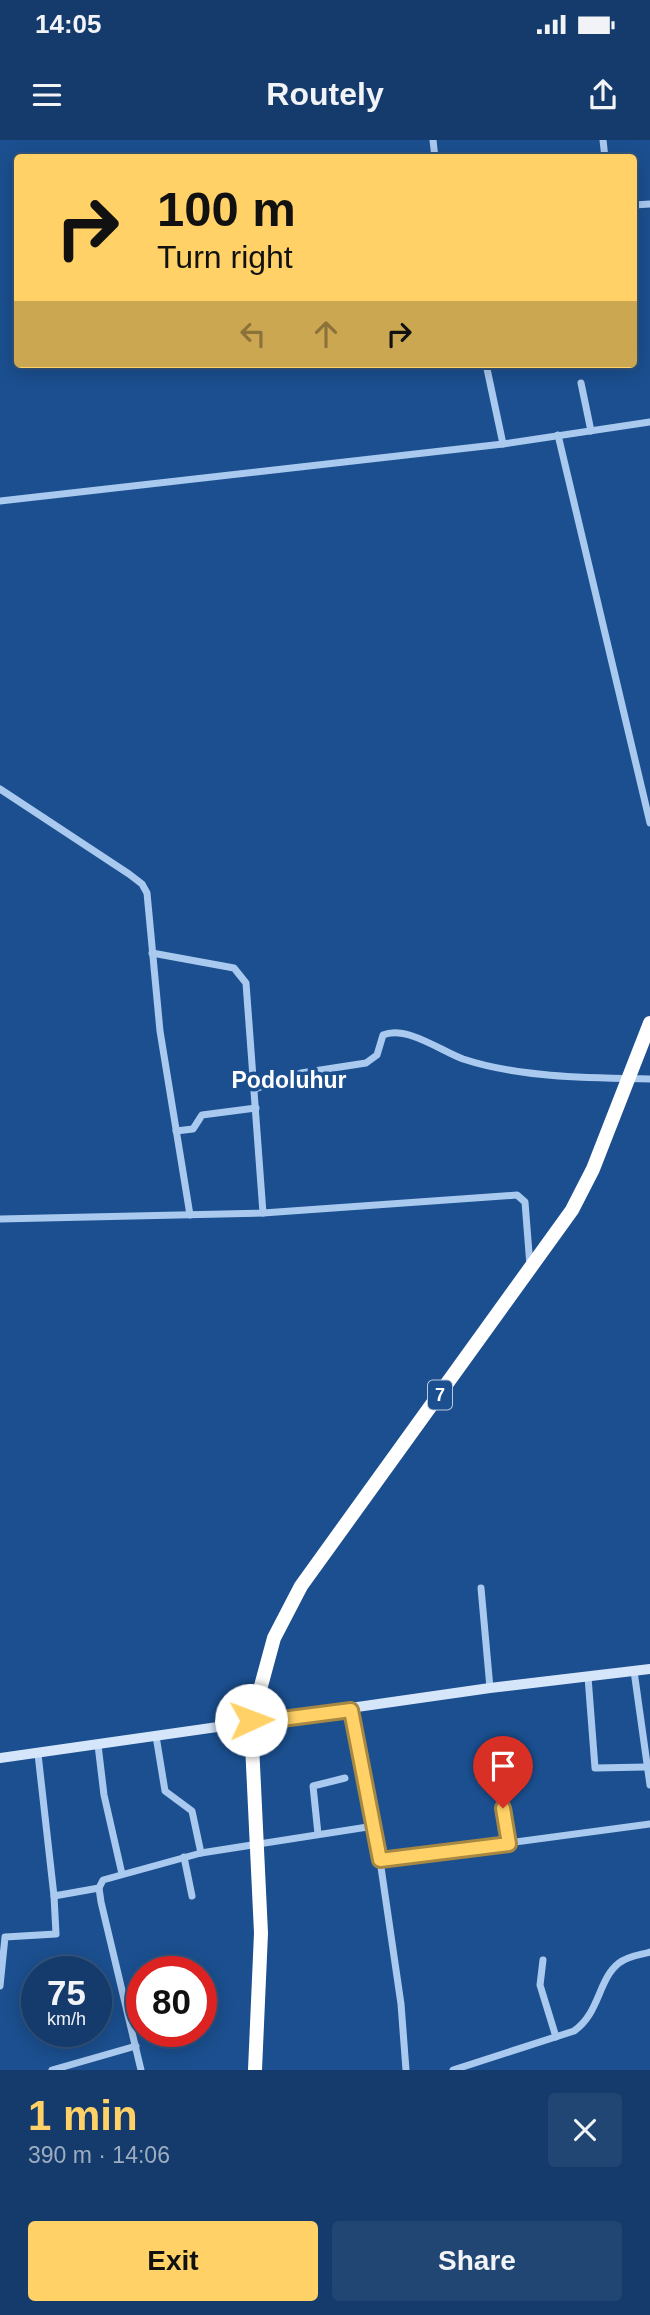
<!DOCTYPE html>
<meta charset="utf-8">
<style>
:root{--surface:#143b6b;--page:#214673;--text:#f1f3f6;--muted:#9dadc1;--line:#33557e;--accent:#ffd166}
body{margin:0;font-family:Helvetica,sans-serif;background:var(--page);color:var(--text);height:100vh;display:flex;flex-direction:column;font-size:26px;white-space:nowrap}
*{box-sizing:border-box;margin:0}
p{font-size:23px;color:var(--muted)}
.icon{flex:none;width:38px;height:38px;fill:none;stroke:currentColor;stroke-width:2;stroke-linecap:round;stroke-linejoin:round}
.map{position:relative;height:1930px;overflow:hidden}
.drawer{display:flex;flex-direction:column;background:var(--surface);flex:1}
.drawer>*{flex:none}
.guide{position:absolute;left:14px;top:14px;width:623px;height:214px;border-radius:7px;box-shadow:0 4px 18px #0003,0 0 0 2px var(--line);background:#ffd166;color:#111;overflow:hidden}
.speed{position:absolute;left:21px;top:1816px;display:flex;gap:14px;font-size:35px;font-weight:700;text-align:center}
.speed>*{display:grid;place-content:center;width:91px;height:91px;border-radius:50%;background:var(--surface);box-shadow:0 4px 18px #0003,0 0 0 2px var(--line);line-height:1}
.speed small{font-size:18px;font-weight:400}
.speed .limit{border:10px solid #d22;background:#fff;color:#111}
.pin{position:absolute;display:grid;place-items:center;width:60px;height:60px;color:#fff;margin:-72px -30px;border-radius:50% 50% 50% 0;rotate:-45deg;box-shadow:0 0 7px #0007}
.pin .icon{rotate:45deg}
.me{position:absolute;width:77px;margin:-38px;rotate:88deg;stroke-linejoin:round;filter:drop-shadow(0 0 5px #0008)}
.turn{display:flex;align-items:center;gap:24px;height:147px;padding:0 28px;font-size:32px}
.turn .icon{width:91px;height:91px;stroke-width:2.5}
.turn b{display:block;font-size:49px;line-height:60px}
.lanes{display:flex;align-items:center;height:66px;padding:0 28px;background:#0003;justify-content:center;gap:35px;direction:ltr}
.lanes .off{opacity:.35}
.round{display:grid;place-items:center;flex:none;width:74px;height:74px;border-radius:7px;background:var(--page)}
.headline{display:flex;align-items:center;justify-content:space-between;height:119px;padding:0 28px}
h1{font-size:42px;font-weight:700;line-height:52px;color:var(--accent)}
.action{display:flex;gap:14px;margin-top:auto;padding:14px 28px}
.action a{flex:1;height:80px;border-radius:7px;background:var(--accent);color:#111;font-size:28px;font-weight:700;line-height:80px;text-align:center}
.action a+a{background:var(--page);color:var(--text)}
.status{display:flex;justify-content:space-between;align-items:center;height:49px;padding:0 35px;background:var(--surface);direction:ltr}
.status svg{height:19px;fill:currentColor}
header{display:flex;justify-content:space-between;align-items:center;height:91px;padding:0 28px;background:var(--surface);font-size:32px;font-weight:700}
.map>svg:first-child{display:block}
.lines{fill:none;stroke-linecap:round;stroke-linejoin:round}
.street{stroke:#a9c9ee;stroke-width:7}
.secondary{stroke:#d6e6fa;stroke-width:10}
.highway{stroke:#fff;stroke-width:14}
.route-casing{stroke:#a68842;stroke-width:18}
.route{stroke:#ffd166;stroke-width:12}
.labels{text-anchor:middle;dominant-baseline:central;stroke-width:7;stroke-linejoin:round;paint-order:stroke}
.shield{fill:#1b4f8f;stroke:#bbcadd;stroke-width:2}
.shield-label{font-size:18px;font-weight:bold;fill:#fff}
.quarter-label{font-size:23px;font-weight:bold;fill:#fff;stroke:#1b4f8f}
</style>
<div class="status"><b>14:05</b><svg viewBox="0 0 49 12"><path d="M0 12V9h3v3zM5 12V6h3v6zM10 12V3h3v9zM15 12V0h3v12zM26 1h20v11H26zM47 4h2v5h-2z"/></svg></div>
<header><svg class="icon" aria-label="menu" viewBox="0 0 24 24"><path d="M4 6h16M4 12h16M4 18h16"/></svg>Routely<svg class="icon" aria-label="share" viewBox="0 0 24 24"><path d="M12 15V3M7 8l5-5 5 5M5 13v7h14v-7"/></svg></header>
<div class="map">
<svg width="650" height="1930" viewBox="0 0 650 1930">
<rect width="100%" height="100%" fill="#1b4f8f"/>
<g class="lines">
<g class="street">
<path d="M 433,0 L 435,18"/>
<path d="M 603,0 L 605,18"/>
<path d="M 634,65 L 650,64"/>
<path d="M 486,224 L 503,304 L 650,282"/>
<path d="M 581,243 L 591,291"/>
<path d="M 558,295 L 650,683"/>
<path d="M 0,361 L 503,304"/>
<path d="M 0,649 L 129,734 L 142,744 L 147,753 L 160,891 L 190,1075"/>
<path d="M 152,813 L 234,828 L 246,843 L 263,1073"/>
<path d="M 255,949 L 301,933 L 366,923 L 377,915 L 383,895 C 406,885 441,911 463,919 C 521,938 590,938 650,939"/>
<path d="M 176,991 L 193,989 L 202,975 L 256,968"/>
<path d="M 0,1079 L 263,1073 L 517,1055 L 525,1062 L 530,1126"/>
<path d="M 481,1448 L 490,1548"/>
<path d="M 634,1531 L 650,1645"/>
<path d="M 588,1537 L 595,1628 L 646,1627"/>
<path d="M 351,1570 L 376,1693 L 401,1864 L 406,1930"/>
<path d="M 156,1596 L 165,1651 L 192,1671 L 201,1713"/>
<path d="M 508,1604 L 511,1633 L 505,1647 L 503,1668 L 509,1704"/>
<path d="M 98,1605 L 104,1655 L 122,1734"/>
<path d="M 38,1614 L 54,1756"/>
<path d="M 318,1694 L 313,1646 L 345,1638"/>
<path d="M 184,1717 L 192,1756"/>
<path d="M 380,1720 L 650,1684"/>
<path d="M 543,1820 L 540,1845 L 556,1897"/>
<path d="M 0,1846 L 5,1797 L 56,1794 L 54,1756 L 99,1748"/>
<path d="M 52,1930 L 136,1906"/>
<path d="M 141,1930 L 101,1762 L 99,1748 L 103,1740 L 201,1713 L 374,1686"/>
<path d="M 453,1930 L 574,1891 C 600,1873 598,1839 619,1823 C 628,1816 640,1815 650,1812"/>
</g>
<path class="secondary" d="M 0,1618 L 490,1548 L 650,1529"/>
<path class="highway" d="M 255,1930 L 261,1793 L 251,1583 L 274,1498 L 301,1446 L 572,1070 L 593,1029 L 650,883"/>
</g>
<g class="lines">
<g class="route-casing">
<path id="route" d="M 251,1580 L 251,1583 L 351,1570 L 380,1720 L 509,1704 L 503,1668"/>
</g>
<use href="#route" class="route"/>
</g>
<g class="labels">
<rect class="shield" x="428" y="1240.5" width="24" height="29" rx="5"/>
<g class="shield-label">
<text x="440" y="1255">7</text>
</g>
<g class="quarter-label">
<text x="289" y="940">Podoluhur</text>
</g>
</g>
</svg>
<div class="speed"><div>75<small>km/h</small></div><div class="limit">80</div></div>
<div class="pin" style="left:503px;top:1668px;background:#d93025"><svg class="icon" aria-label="arrive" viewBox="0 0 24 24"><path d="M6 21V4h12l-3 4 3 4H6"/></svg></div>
<svg class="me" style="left:251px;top:1580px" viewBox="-20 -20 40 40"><circle r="19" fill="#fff"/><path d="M0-13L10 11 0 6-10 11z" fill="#ffd166"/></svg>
<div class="guide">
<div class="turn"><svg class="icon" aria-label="right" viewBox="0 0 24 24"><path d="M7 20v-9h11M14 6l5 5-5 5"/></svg><div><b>100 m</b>Turn right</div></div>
<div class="lanes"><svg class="icon off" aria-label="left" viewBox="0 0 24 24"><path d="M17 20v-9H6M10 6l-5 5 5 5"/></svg><svg class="icon off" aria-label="ahead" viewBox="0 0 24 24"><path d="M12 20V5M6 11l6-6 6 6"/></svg><svg class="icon" aria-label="right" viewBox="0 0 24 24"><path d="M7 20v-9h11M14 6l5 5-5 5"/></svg></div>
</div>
</div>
<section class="drawer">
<div class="headline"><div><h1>1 min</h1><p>390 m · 14:06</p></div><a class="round"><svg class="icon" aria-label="close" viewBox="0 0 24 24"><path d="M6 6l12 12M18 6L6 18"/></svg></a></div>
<div class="action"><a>Exit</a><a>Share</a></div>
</section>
